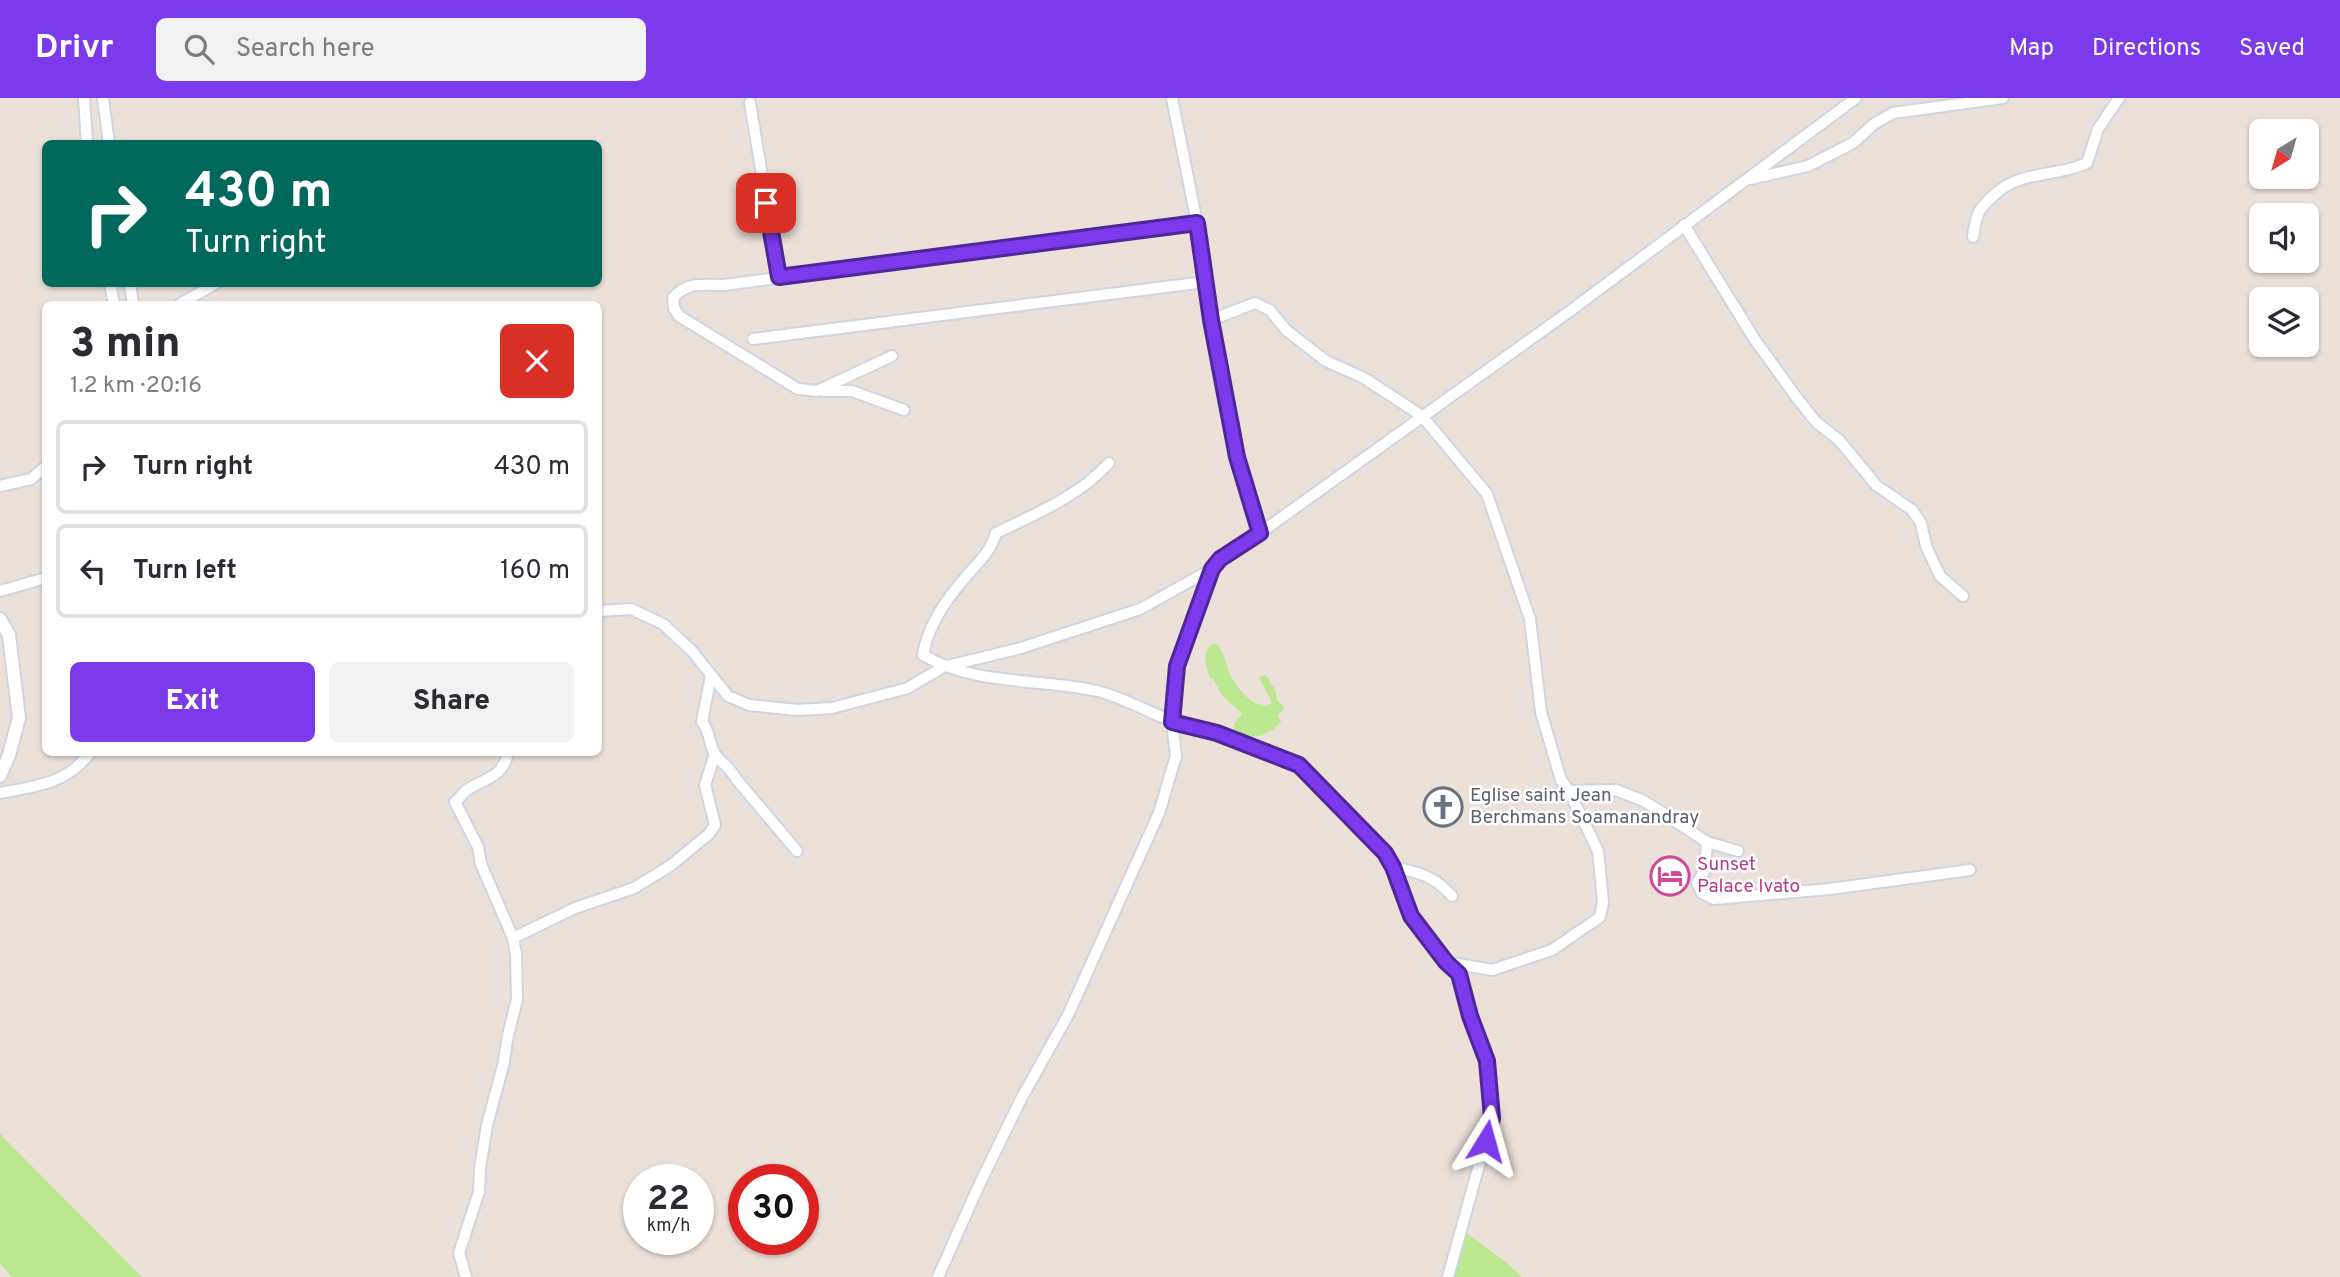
<!DOCTYPE html>
<meta charset="utf-8">
<style>
:root{--surface:#fff;--page:#f2f2f3;--text:#2b2b33;--muted:#7c7c81;--line:#e1e1e2;--accent:#7c3aed}
body{margin:0;font-family:Overpass,sans-serif;background:var(--page);color:var(--text);height:100vh;display:flex;flex-direction:column;font-size:26px;white-space:nowrap}
*{box-sizing:border-box;margin:0}
p{font-size:23px;color:var(--muted)}
.icon{flex:none;width:38px;height:38px;fill:none;stroke:currentColor;stroke-width:2;stroke-linecap:round;stroke-linejoin:round}
.map{position:relative;flex:1;overflow:hidden}
.sheet{position:absolute;left:42px;top:203px;width:560px;height:455px;display:flex;flex-direction:column;background:var(--surface);border-radius:10px;box-shadow:0 2px 5px #0004}
.sheet>*{flex:none}
.banner{position:absolute;left:42px;top:42px;width:560px;height:147px;border-radius:10px;box-shadow:0 2px 5px #0004;background:#00695c;color:#fff;overflow:hidden}
.needle{width:46px;rotate:217deg}
.tools{position:absolute;left:2249px;top:21px;display:grid;gap:14px}
.tools a{display:grid;place-items:center;width:70px;height:70px;border-radius:10px;background:var(--surface);box-shadow:0 2px 5px #0004;font-size:35px}
.speed{position:absolute;left:623px;top:1066px;display:flex;gap:14px;font-size:35px;font-weight:700;text-align:center}
.speed>*{display:grid;place-content:center;width:91px;height:91px;border-radius:50%;background:var(--surface);box-shadow:0 2px 5px #0004;line-height:1}
.speed small{font-size:18px;font-weight:400}
.speed .limit{border:10px solid #d22;background:#fff;color:#111}
.pin{position:absolute;display:grid;place-items:center;width:60px;height:60px;color:#fff;margin:-30px;border-radius:14px;box-shadow:0 4px 10px #0006}
.me{position:absolute;width:77px;margin:-38px;rotate:8deg;stroke-linejoin:round;filter:drop-shadow(0 0 5px #0008)}
.turn{display:flex;align-items:center;gap:24px;height:147px;padding:0 28px;font-size:32px}
.turn .icon{width:91px;height:91px;stroke-width:2.5}
.turn b{display:block;font-size:49px;line-height:60px}
.round{display:grid;place-items:center;flex:none;width:74px;height:74px;border-radius:10px;background:var(--page)}
.summary{display:flex;align-items:center;justify-content:space-between;height:119px;padding:0 28px}
h1{font-size:42px;font-weight:800;line-height:52px}
.action{display:flex;gap:14px;margin-top:auto;padding:14px 28px}
.action a{flex:1;height:80px;border-radius:10px;background:var(--accent);color:#fff;font-size:28px;font-weight:800;line-height:80px;text-align:center}
.action a+a{background:var(--page);color:var(--text)}
ul{padding:0;list-style:none}
li{display:flex;align-items:center;gap:21px;height:94px;margin:0 14px 10px;padding:0 14px;border:4px solid var(--line);border-radius:10px}
li div{flex:1}
li b{display:block;font-size:26px}
li em{font-style:normal}
header{display:flex;align-items:center;gap:42px;box-sizing:border-box;height:98px;padding:0 35px;background:var(--accent);color:#fff}
header strong{font-size:33px}
nav{display:flex;gap:38px;margin-inline-start:auto;font-size:24px}
.search{width:490px;height:63px;background:var(--page);display:flex;align-items:center;gap:18px;box-sizing:border-box;padding:0 24px;border-radius:10px;color:var(--muted);font-size:26px}
.map>svg:first-child{display:block}
.green{fill:#bce891}
.lines{fill:none;stroke-linecap:round;stroke-linejoin:round}
.minor-casing{stroke:#ced5e3;stroke-width:14}
.tertiary-casing{stroke:#ced5e3;stroke-width:16}
.minor{stroke:#fff;stroke-width:10}
.tertiary{stroke:#fff;stroke-width:12}
.route-casing{stroke:#51269a;stroke-width:18}
.route{stroke:#7c3aed;stroke-width:12}
.labels{text-anchor:middle;dominant-baseline:central;stroke-width:5;stroke-linejoin:round;paint-order:stroke}
.worship-label{font-size:19px;fill:#5b616d;stroke:#fff;text-anchor:start}
.hotel-label{font-size:19px;fill:#b23c85;stroke:#fff;text-anchor:start}
</style>
<header>
<strong>Drivr</strong>
<div class="search"><svg class="icon" aria-label="search" viewBox="0 0 24 24"><circle cx="10" cy="10" r="6"/><path d="M15 15l6 6"/></svg>Search here</div>
<nav><a>Map</a><a>Directions</a><a>Saved</a></nav>
</header>
<div class="map">
<svg width="2340" height="1179" viewBox="0 0 2340 1179">
<rect width="100%" height="100%" fill="#ece1d9"/>
<g class="green">
<path d="M 1212,546 L 1217,546 C 1223,553 1224,558 1226,566 C 1232,584 1247,606 1266,608 L 1272,605 L 1259,579 L 1266,577 L 1276,594 L 1277,602 L 1284,609 L 1283,613 L 1278,616 L 1281,624 C 1271,637 1249,643 1233,637 L 1235,625 L 1242,616 L 1222,597 L 1213,581 L 1210,580 C 1206,568 1201,556 1212,546 Z"/>
<path d="M 0,1036 L 142,1179 L 12,1179 L 0,1166 Z"/>
<path d="M 1465,1134 L 1506,1164 L 1522,1179 L 1451,1179 Z"/>
</g>
<g class="lines">
<g class="minor-casing">
<g id="minor">
<path d="M 84,0 L 87,46"/>
<path d="M 103,0 L 109,46"/>
<path d="M 1172,0 L 1197,125 L 1211,222 L 1237,359 L 1260,435"/>
<path d="M 750,5 L 779,179"/>
<path d="M 1751,81 L 1808,68 L 1853,45 L 1874,26 L 1893,15 L 2003,0"/>
<path d="M 1684,127 L 1755,242 L 1797,300 L 1816,324 L 1839,342 L 1876,387 L 1912,412 L 1921,425 L 1926,448 L 1940,478 L 1963,498"/>
<path d="M 1973,139 C 1977,115 1976,114 1994,97 C 2022,71 2055,80 2087,65 L 2098,31 L 2119,0"/>
<path d="M 110,186 L 114,206"/>
<path d="M 130,186 L 133,206"/>
<path d="M 180,206 L 215,186"/>
<path d="M 1211,222 L 1255,205 L 1270,212 L 1286,232 L 1326,263 L 1364,280 L 1422,318 L 1487,396 L 1530,521 L 1541,614 L 1561,682 L 1569,693 L 1598,753 L 1603,804 L 1600,819 L 1552,852 L 1492,872 L 1446,864"/>
<path d="M 753,241 L 1205,184"/>
<path d="M 892,258 L 817,293 L 798,291 L 679,218 L 674,210 L 673,200 C 687,183 703,187 724,187 L 1197,125"/>
<path d="M 822,293 L 852,293 L 904,312"/>
<path d="M 0,388 L 31,381 L 46,368"/>
<path d="M 1212,471 L 1177,568 L 1172,623 L 1217,635 L 1299,667 L 1385,755 L 1393,769 L 1411,818 L 1446,864 L 1459,876 L 1470,918 L 1487,963 L 1492,1020 L 1448,1179"/>
<path d="M 0,493 L 46,480"/>
<path d="M 598,513 L 631,511 L 663,526 L 692,553 L 728,598 L 749,607 L 797,612 L 832,610 L 908,590 L 943,569 L 1021,550 L 1140,511 L 1212,471 L 1220,461 L 1260,435 L 1570,213 L 1856,0"/>
<path d="M 711,577 L 702,624 C 710,633 709,646 715,656 C 722,666 730,669 737,682 L 797,753"/>
<path d="M 1569,693 L 1616,692 L 1644,703 L 1707,744 L 1738,753"/>
<path d="M 0,695 C 33,689 70,685 90,654"/>
<path d="M 1707,744 L 1705,772 L 1697,785 L 1702,795 L 1714,801 L 1830,791 L 1970,772"/>
<path d="M 1393,769 C 1420,775 1433,777 1452,798"/>
<path d="M 513,840 L 575,810 L 634,790 L 670,768 L 709,736 L 715,727 L 705,687 L 715,656"/>
<path d="M 466,1179 L 459,1155 L 479,1094 L 480,1070 L 487,1027 L 504,964 L 507,942 L 517,901 L 516,856 L 513,840 L 481,766 L 478,749 L 455,704 C 459,701 463,695 467,692 C 485,680 504,679 508,654"/>
<path d="M 938,1179 L 980,1085 L 1021,1001 L 1068,917 L 1159,715 L 1176,658 L 1172,623 C 1148,614 1122,599 1097,593 C 1039,580 975,588 923,557 C 927,530 946,501 965,480 C 977,465 991,454 996,435 C 1037,415 1078,399 1109,365"/>
</g>
</g>
<g class="tertiary-casing">
<path id="tertiary" d="M 0,521 L 9,537 L 19,620 L 9,657 L 0,678"/>
</g>
<use href="#minor" class="minor"/>
<use href="#tertiary" class="tertiary"/>
</g>
<g class="lines">
<g class="route-casing">
<path id="route" d="M 766,105 L 779,179 L 1197,125 L 1211,222 L 1237,359 L 1260,435 L 1220,461 L 1212,471 L 1177,568 L 1172,624 L 1217,635 L 1299,667 L 1385,755 L 1393,769 L 1411,818 L 1446,864 L 1459,876 L 1470,918 L 1487,963 L 1492,1020 L 1486,1043"/>
</g>
<use href="#route" class="route"/>
</g>
<defs>
<g id="church-ring" transform="scale(2.0125)"><circle r="9.5" fill="#fff" stroke="#6b7280" stroke-width="1.5"/><path d="M-1.2-6h2.4v3.5h3.3v2.4h-3.3V6h-2.4V-.1h-3.3v-2.4h3.3Z" fill="#6b7280"/></g>
<g id="hotel-ring" transform="scale(2.0125)"><circle r="9.5" fill="#fff" stroke="#d1479c" stroke-width="1.5"/><path d="M-6-4.5h1.5V1H6V5H4.5V3h-9V5H-6ZM-4 0a1.8 1.8 0 1 1 3.6 0ZM.5 0V-2.5h3Q6-2.5 6 0Z" fill="#d1479c"/></g>
</defs>
<g fill-rule="evenodd">
<use href="#church-ring" x="1443" y="709"/>
<use href="#hotel-ring" x="1670" y="778"/>
</g>
<g class="labels">
<g class="worship-label">
<text x="1470" y="698">Eglise saint Jean<tspan x="1470" dy="22">Berchmans Soamanandray</tspan></text>
</g>
<g class="hotel-label">
<text x="1697" y="767">Sunset<tspan x="1697" dy="22">Palace Ivato</tspan></text>
</g>
</g>
</svg>
<div class="tools">
<a><svg class="needle" viewBox="-14 -14 28 28"><path d="M0-13l5 13h-10z" fill="#e53935"/><path d="M0 13l5-13h-10z" fill="#7c7c81"/></svg></a>
<a><svg class="icon" aria-label="sound" viewBox="0 0 24 24"><path d="M4 9h4l5-4v14l-5-4H4zM17 9q2 3 0 6"/></svg></a>
<a><svg class="icon" aria-label="layers" viewBox="0 0 24 24"><path d="M12 4l9 5-9 5-9-5zM3 14l9 5 9-5"/></svg></a>
</div>
<div class="speed"><div>22<small>km/h</small></div><div class="limit">30</div></div>
<div class="pin" style="left:766px;top:105px;background:#d93025"><svg class="icon" aria-label="arrive" viewBox="0 0 24 24"><path d="M6 21V4h12l-3 4 3 4H6"/></svg></div>
<svg class="me" style="left:1486px;top:1043px" viewBox="-20 -20 40 40"><path d="M0-17L14 15 0 8-14 15z" fill="#7c3aed" stroke="#fff" stroke-width="4"/></svg>
<div class="banner">
<div class="turn"><svg class="icon" aria-label="right" viewBox="0 0 24 24"><path d="M7 20v-9h11M14 6l5 5-5 5"/></svg><div><b>430 m</b>Turn right</div></div>
</div>
<section class="sheet">
<div class="summary"><div><h1>3 min</h1><p>1.2 km · 20:16</p></div><a class="round" style="background:#d93025;color:#fff"><svg class="icon" aria-label="close" viewBox="0 0 24 24"><path d="M6 6l12 12M18 6L6 18"/></svg></a></div>
<ul>
<li><svg class="icon" aria-label="right" viewBox="0 0 24 24"><path d="M7 20v-9h11M14 6l5 5-5 5"/></svg><div><b>Turn right</b></div><em>430 m</em></li>
<li><svg class="icon" aria-label="left" viewBox="0 0 24 24"><path d="M17 20v-9H6M10 6l-5 5 5 5"/></svg><div><b>Turn left</b></div><em>160 m</em></li>
</ul>
<div class="action"><a>Exit</a><a>Share</a></div>
</section>
</div>
